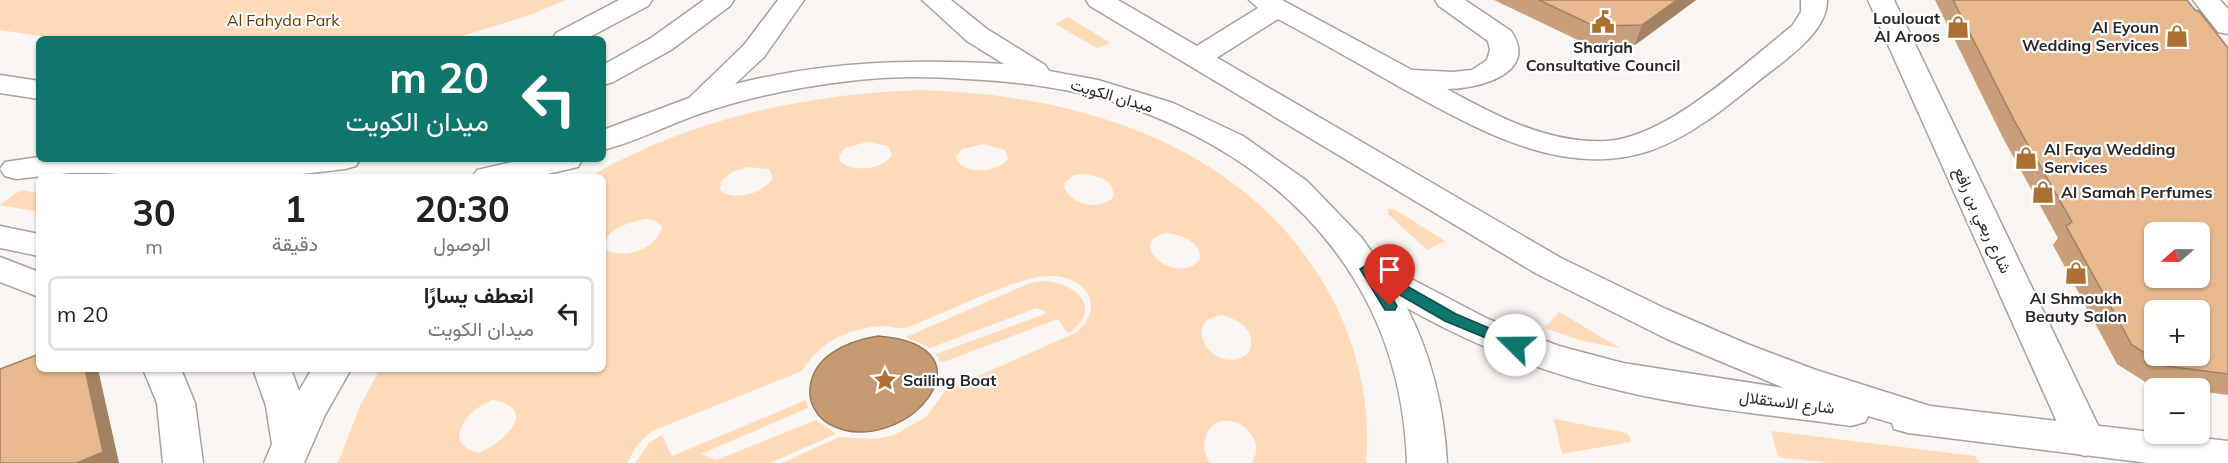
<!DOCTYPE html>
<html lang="ar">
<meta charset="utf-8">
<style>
:root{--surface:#fff;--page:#f6f6f6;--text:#222;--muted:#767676;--line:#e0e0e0}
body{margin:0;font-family:Mulish,Vazirmatn,sans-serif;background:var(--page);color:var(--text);direction:rtl;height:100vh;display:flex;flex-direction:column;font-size:22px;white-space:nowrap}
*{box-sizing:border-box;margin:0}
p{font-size:20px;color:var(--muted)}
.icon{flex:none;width:33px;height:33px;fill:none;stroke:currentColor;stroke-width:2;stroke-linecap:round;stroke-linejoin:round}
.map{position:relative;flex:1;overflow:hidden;direction:ltr}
.details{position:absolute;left:36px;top:174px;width:570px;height:198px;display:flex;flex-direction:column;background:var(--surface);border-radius:9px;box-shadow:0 2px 4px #0004;direction:rtl}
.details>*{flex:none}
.guide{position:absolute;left:36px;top:36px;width:570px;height:126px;border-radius:9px;box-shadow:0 2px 4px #0004;direction:rtl;background:#0f766e;color:#fff;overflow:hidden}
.needle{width:39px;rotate:250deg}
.controls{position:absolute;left:2144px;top:222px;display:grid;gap:12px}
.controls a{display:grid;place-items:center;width:66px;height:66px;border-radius:9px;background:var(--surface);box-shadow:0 2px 4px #0004;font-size:30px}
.pin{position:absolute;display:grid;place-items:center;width:51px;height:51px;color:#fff;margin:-62px -26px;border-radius:50% 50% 50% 0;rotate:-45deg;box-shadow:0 0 6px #0007}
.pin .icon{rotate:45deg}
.me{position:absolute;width:66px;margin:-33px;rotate:292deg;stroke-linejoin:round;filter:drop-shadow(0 0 4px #0008)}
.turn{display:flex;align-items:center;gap:21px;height:126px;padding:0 18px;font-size:27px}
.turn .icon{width:78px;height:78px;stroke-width:2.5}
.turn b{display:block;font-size:42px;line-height:51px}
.eta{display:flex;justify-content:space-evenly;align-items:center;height:102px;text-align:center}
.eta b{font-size:36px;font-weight:700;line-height:42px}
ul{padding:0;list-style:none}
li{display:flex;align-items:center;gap:18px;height:75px;margin:0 12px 9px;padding:0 6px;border:3px solid var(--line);border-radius:9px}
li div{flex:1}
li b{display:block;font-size:22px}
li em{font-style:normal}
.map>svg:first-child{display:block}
.green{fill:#ffdab9;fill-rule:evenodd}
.water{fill:#c89a71;stroke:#99785b;stroke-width:1.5}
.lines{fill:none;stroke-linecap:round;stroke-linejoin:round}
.minor-casing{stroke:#a6a29f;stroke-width:3}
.major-casing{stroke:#a6a29f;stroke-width:3}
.minor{fill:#fff;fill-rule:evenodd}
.major{fill:#fff;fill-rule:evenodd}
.wall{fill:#c89f7a}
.shaded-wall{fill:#a28263}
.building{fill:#e8b98e;stroke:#a28263;stroke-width:1.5;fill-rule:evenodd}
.route{fill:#0f766e;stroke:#0a4d48;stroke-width:1.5}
.labels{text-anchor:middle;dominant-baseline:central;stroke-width:4.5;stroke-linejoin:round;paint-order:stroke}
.poi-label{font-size:16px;font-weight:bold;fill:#2a2827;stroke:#fff;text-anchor:start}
.park-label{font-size:16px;fill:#653a04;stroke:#fff}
.street-label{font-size:16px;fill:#2a2827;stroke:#fff}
</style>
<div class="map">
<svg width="2228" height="463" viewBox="0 0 2228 463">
<rect width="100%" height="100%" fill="#f9f5f2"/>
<g class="green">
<path d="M 0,0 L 566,0 L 530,15 L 452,39 L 59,39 L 0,30 Z"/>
<path d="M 1068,17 L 1109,42 L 1108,44 L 1097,48 L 1055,24 Z"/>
<path d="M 919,90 C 1081,94 1249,145 1331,296 C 1358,347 1371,405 1366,463 L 1252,463 C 1272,428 1212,401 1205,440 C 1203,449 1205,456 1210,463 L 782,463 L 839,437 L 876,439 L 894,435 L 926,417 L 945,391 L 1077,332 C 1108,304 1083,274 1047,276 C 1016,278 961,306 930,318 C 922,321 913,326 905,328 C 899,329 892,327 886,326 C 870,326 853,330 838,337 C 822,345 811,357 802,371 L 652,431 L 637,445 L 627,463 L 338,463 L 360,406 L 380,369 L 603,369 L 603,177 L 589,177 C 690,119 804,94 919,90 ZM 867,142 L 888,146 L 892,155 C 882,170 854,173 840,161 L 839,156 L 845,148 ZM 984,144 L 1005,150 L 1008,159 C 998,173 961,176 956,157 L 962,149 ZM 748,167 L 769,169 L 773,178 C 764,193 734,202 720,190 L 721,181 L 732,172 ZM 1081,174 C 1095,175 1116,179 1113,198 C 1097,211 1074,205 1064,188 L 1065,182 L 1074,175 ZM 646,219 L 654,220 L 662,226 C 659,248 623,261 606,249 C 601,229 631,222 646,219 ZM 1167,233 C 1181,235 1204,242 1199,261 C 1172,286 1125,240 1167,233 ZM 1222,315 C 1237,319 1253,328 1251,345 C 1250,352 1247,356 1240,358 C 1211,370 1180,321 1222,315 ZM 492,400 C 541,408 504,443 478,453 L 466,448 L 459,440 C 460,418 474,409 492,400 Z"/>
<path d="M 21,190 L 39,193 L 39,212 L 0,205 Z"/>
<path d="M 1388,209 L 1394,209 L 1445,241 L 1427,250 L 1388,214 Z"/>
<path d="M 1043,281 C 1077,283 1104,308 1068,334 L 1058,319 L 941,363 L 936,354 L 1047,313 L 1037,308 L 930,348 L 906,337 L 1030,283 Z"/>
<path d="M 1559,312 L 1620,348 L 1582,341 L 1545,328 Z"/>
<path d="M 806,400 L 808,408 L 701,454 L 717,460 L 816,420 L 836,434 L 770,463 L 635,463 L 649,443 L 662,435 L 672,456 Z"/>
<path d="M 1554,419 L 1627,433 L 1631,439 L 1630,442 L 1562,454 Z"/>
<path d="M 1771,431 L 1975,456 L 1979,463 L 1830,463 L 1778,457 Z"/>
</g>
<path class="water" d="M 878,336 C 1004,346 901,463 829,424 C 819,418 811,407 810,395 C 808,357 847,341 878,336 Z"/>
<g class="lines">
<g class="minor-casing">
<g id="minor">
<path d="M 619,0 L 652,0 L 648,6 L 586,39 L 552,39 L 556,33 Z"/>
<path d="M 1249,0 L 1282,0 L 1412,70 L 1453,72 L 1472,70 L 1487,60 L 1490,50 L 1488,41 L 1439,6 L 1435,0 L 1465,0 L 1511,31 C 1540,74 1477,89 1447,89 C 1496,116 1549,144 1607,141 C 1668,137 1745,63 1792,26 L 1801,12 L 1801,0 L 1827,0 C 1828,34 1780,63 1756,83 C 1724,109 1688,138 1649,151 C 1562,179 1479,130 1405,90 C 1363,66 1321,42 1278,19 L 1207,64 L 1197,66 L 1187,64 L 1183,58 L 1187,52 L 1258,8 Z"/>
<path d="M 1868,0 L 1894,0 L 2105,440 L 2099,451 L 2085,456 L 2071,451 L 2065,440 Z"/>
<path d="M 2193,0 L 2220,0 L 2228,9 L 2228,34 L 2218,32 Z"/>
<path d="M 0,75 L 39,81 L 39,99 L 0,93 Z"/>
</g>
</g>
<g class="major-casing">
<g id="major">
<path d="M 704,0 L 734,0 L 730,6 L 671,50 L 613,82 L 603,85 L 603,65 L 651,38 Z"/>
<path d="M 778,0 L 804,0 L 764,57 L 735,84 C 826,61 911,59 1004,64 L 967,41 L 922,0 L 951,0 L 987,29 L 1045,65 L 1049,71 L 1098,80 L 1173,103 L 1243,136 L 1307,181 L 1361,237 L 1379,262 L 1488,319 L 1559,346 L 1623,363 L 1784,388 L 1667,339 L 1537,274 L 1090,6 L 1086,0 L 1118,0 L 1561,258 L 1666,309 L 1747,344 L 1816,370 L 1930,406 L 2228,441 L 2228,463 L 2148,463 L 1908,433 L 1894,429 L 1892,423 L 1868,416 L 1865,422 L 1851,426 C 1775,415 1697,409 1622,391 C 1546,374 1474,346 1407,308 C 1432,357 1444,408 1447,463 L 1407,463 C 1402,297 1304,178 1153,116 C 1095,92 1030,82 967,79 C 929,76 888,76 849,81 C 798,87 748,97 699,114 C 667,125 636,142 603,150 L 603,130 L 689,98 L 744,45 Z"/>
<path d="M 39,157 L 39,159 L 360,159 L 356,166 L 345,169 L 276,177 L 169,177 L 104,173 L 70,173 L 16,179 L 5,176 L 0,169 L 5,162 Z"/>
<path d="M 526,159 L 582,160 L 578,167 L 534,177 L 472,177 L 477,170 Z"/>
<path d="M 0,226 L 39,234 L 39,256 L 0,248 Z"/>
<path d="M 0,257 L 39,272 L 39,297 L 0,282 Z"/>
<path d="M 143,369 L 181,369 L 195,403 L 203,463 L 163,463 L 157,403 Z"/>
<path d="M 253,369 L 291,369 L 299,391 L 312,369 L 351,369 L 325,415 L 304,463 L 264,463 L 272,444 L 266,406 Z"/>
</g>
</g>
<use href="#minor" class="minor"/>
<use href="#major" class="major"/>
</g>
<g class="wall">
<path d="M 1494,0 L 1696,0 L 1635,45 L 1588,45 Z"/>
<path d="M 1935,0 L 2187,0 L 2228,48 L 2228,395 L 2199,391 L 2199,388 L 2178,388 L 2150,385 L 2117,364 L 2053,245 L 2058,238 L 2003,138 Z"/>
</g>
<g class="shaded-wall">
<path d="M 1677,0 L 1696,0 L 1635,45 L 1642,25 Z"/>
<path d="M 85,369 L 98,369 L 119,463 L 77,463 Z"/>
</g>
<g class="building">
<path d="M 1539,0 L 1677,0 L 1642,25 L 1594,26 Z"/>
<path d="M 1953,0 L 2187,0 L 2195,10 L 2199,11 L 2228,48 L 2228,374 L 2166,366 L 2132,345 L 2066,226 L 2072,222 L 2014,120 ZM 2154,232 L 2199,232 L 2199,278 L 2154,278 ZM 2154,310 L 2199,310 L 2199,356 L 2154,356 Z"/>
<path d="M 39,354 L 39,369 L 85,369 L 103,452 L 77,463 L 0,463 L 0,369 Z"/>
</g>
<path class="route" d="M 1368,264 L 1456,314 L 1520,341 L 1523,345 L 1520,348 L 1510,348 L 1445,321 L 1386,287 L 1397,306 L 1395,310 L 1385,310 L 1360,269 Z"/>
<defs>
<g id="civic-bare" transform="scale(1.8)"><path d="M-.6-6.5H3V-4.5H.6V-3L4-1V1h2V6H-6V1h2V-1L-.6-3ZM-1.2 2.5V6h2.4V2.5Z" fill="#ac7032" stroke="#fff" stroke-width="2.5" paint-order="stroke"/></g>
<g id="shop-bare" transform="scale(1.8)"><path d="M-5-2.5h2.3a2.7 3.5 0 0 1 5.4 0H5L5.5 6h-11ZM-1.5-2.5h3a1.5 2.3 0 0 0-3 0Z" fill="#ac7032" stroke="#fff" stroke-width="2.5" paint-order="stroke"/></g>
<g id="sight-bare" transform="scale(1.8)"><path d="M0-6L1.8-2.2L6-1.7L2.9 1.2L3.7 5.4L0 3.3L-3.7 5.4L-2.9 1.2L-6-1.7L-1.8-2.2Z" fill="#ac7032" stroke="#fff" stroke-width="2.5" paint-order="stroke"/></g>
</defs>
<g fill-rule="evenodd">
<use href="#civic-bare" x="1603" y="22"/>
<use href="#shop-bare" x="1958" y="27"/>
<use href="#shop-bare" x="2177" y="36"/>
<use href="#shop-bare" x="2026" y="158"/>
<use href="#shop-bare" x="2043" y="192"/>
<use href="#shop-bare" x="2076" y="273"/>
<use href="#sight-bare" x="885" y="380"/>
</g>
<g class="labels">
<g class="poi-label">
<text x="1940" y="18" text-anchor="end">Loulouat<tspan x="1940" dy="18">Al Aroos</tspan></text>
<text x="2159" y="27" text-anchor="end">Al Eyoun<tspan x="2159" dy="18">Wedding Services</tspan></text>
<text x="1603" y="47" text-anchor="middle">Sharjah<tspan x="1603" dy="18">Consultative Council</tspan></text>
<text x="2044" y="149">Al Faya Wedding<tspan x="2044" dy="18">Services</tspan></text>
<text x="2061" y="192">Al Samah Perfumes</text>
<text x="2076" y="298" text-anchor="middle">Al Shmoukh<tspan x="2076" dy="18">Beauty Salon</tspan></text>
<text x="903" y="380">Sailing Boat</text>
</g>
<g class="park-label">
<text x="283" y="20">Al Fahyda Park</text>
</g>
<g class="street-label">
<text transform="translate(1112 95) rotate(16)">ميدان الكويت</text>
<text transform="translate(1983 220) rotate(65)">شارع ربعي بن رافع</text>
<text transform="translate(1787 402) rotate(7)">شارع الاستقلال</text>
</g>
</g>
</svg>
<div class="controls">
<a><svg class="needle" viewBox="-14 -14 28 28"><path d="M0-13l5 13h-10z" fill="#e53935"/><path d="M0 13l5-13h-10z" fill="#767676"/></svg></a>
<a>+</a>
<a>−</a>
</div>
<div class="pin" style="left:1390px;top:306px;background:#d93025"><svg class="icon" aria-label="arrive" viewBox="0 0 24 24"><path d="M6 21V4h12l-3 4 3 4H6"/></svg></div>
<svg class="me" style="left:1515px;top:345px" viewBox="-20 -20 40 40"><circle r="19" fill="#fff"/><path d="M0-13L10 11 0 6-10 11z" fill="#0f766e"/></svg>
<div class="guide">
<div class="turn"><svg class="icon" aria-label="left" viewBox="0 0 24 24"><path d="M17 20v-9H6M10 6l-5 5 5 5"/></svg><div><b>20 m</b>ميدان الكويت</div></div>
</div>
<section class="details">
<div class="eta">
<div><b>20:30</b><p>الوصول</p></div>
<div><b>1</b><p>دقيقة</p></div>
<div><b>30</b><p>m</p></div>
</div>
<ul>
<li><svg class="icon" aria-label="left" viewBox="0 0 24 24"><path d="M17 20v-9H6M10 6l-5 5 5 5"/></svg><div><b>انعطف يسارًا</b><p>ميدان الكويت</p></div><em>20 m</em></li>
</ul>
</section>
</div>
